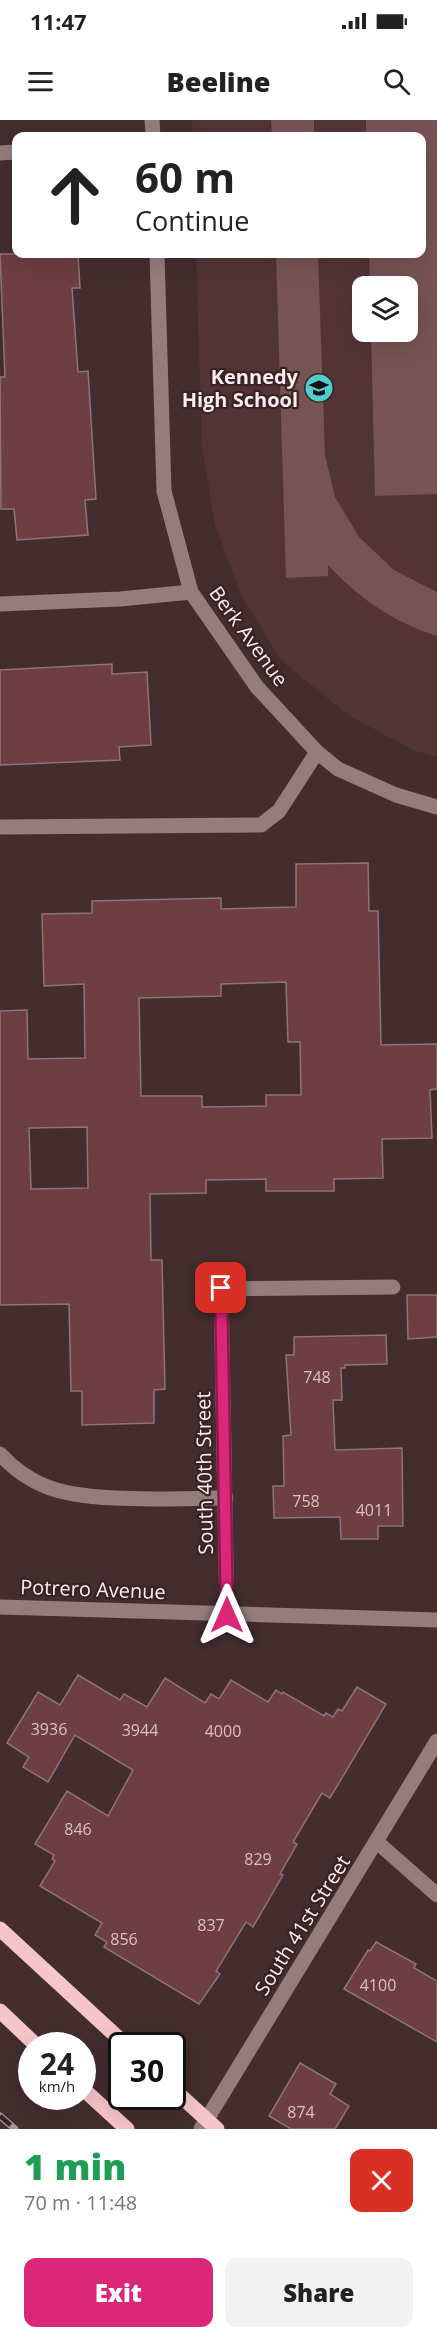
<!DOCTYPE html>
<meta charset="utf-8">
<style>
:root{--surface:#fff;--page:#f2f2f2;--text:#222;--muted:#767676;--accent:#db2777}
body{margin:0;font-family:"Open Sans",sans-serif;background:var(--page);color:var(--text);height:100vh;display:flex;flex-direction:column;font-size:22px;white-space:nowrap}
*{box-sizing:border-box;margin:0}
p{font-size:20px;color:var(--muted)}
.icon{flex:none;width:33px;height:33px;fill:none;stroke:currentColor;stroke-width:2;stroke-linecap:round;stroke-linejoin:round}
.map{position:relative;height:2009px;overflow:hidden}
.drawer{display:flex;flex-direction:column;background:var(--surface);flex:1}
.drawer>*{flex:none}
.banner{position:absolute;left:12px;top:12px;width:414px;height:126px;border-radius:12px;box-shadow:0 6px 24px #0002;background:#fff;color:var(--text);overflow:hidden}
.tools{position:absolute;left:352px;top:156px;display:grid;gap:12px}
.tools a{display:grid;place-items:center;width:66px;height:66px;border-radius:12px;background:var(--surface);box-shadow:0 6px 24px #0002;font-size:30px}
.speed{position:absolute;left:18px;top:1912px;display:flex;gap:12px;font-size:30px;font-weight:700;text-align:center}
.speed>*{display:grid;place-content:center;width:78px;height:78px;border-radius:50%;background:var(--surface);box-shadow:0 6px 24px #0002;line-height:1}
.speed small{font-size:15px;font-weight:400}
.speed .limit{border:3px solid #111;border-radius:9px;background:#fff;color:#111}
.pin{position:absolute;display:grid;place-items:center;width:51px;height:51px;color:#fff;margin:-26px;border-radius:12px;box-shadow:0 3px 9px #0006}
.me{position:absolute;width:66px;margin:-33px;rotate:0deg;stroke-linejoin:round;filter:drop-shadow(0 0 4px #0008)}
.turn{display:flex;align-items:center;gap:21px;height:126px;padding:0 24px;font-size:27px}
.turn .icon{width:78px;height:78px;stroke-width:2.5}
.turn b{display:block;font-size:42px;line-height:51px}
.round{display:grid;place-items:center;flex:none;width:63px;height:63px;border-radius:12px;background:var(--page)}
.head{display:flex;align-items:center;justify-content:space-between;height:102px;padding:0 24px}
h1{font-size:36px;font-weight:800;line-height:45px;color:#1e9e55}
.action{display:flex;gap:12px;margin-top:auto;padding:12px 24px}
.action a{flex:1;height:69px;border-radius:12px;background:var(--accent);color:#fff;font-size:24px;font-weight:800;line-height:69px;text-align:center}
.action a+a{background:var(--page);color:var(--text)}
.status{display:flex;justify-content:space-between;align-items:center;height:42px;padding:0 30px;background:var(--surface);direction:ltr}
.status svg{height:16px;fill:currentColor}
header{display:flex;justify-content:space-between;align-items:center;height:78px;padding:0 24px;background:var(--surface);font-size:27px;font-weight:800}
.map>svg:first-child{display:block}
.built{fill:#523436;fill-rule:evenodd}
.green{fill:#775355}
.building{fill:#6d3e42;stroke:#8f7475;stroke-width:1.5;fill-rule:evenodd}
.lines{fill:none;stroke-linecap:round;stroke-linejoin:round}
.minor{stroke:#957d7d;stroke-width:15}
.major{stroke:#f6c5c7;stroke-width:15}
.rail-casing{stroke:#a69495;stroke-width:7}
.rail{stroke:#382324;stroke-width:4.5;stroke-dasharray:14;stroke-linecap:butt}
.route-casing{stroke:#8e194d;stroke-width:15}
.route{stroke:#db2777;stroke-width:10}
.labels{text-anchor:middle;dominant-baseline:central;stroke-width:4.5;stroke-linejoin:round;paint-order:stroke}
.number-label{font-size:16px;fill:#dac2c4}
.poi-label{font-size:20px;font-weight:bold;fill:#feeeef;stroke:#382324;text-anchor:end}
.street-label{font-size:20px;fill:#feeeef;stroke:#382324}
</style>
<div class="status"><b>11:47</b><svg viewBox="0 0 49 12"><path d="M0 12V9h3v3zM5 12V6h3v6zM10 12V3h3v9zM15 12V0h3v12zM26 1h20v11H26zM47 4h2v5h-2z"/></svg></div>
<header><svg class="icon" aria-label="menu" viewBox="0 0 24 24"><path d="M4 6h16M4 12h16M4 18h16"/></svg>Beeline<svg class="icon" aria-label="search" viewBox="0 0 24 24"><circle cx="10" cy="10" r="6"/><path d="M15 15l6 6"/></svg></header>
<div class="map">
<svg width="437" height="2009" viewBox="0 0 437 2009">
<rect width="100%" height="100%" fill="#432d2e"/>
<path class="built" d="M 192,0 L 437,0 L 437,637 L 415,631 L 348,595 L 281,540 L 241,475 L 215,405 L 202,325 L 196,134 L 422,134 L 422,16 L 193,16 ZM 363,166 L 408,166 L 408,212 L 363,212 Z"/>
<g class="green">
<path d="M 271,0 L 314,0 L 314,16 L 272,16 Z"/>
<path d="M 366,0 L 437,0 L 437,374 L 375,376 L 371,212 L 408,212 L 408,166 L 370,166 L 369,134 L 422,134 L 422,16 L 366,16 Z"/>
<path d="M 276,134 L 318,134 L 325,335 L 335,377 L 359,417 L 394,450 L 437,472 L 437,516 C 393,502 360,479 328,445 L 328,456 L 286,458 Z"/>
</g>
<g class="building">
<path d="M 0,134 L 78,134 L 80,168 L 72,168 L 78,252 L 88,251 L 96,379 L 85,380 L 88,415 L 17,420 L 14,389 L 1,389 L 0,257 L 5,257 Z"/>
<path d="M 112,544 L 112,554 L 147,552 L 151,625 L 119,627 L 120,640 L 0,645 L 0,550 Z"/>
<path d="M 368,743 L 369,791 L 378,791 L 381,925 L 437,924 L 437,969 L 430,970 L 432,1018 L 382,1019 L 383,1058 L 334,1059 L 334,1071 L 266,1071 L 266,1059 L 206,1060 L 206,1073 L 150,1074 L 151,1140 L 162,1140 L 165,1269 L 154,1270 L 154,1303 L 82,1305 L 82,1271 L 71,1271 L 69,1184 L 0,1185 L 0,891 L 27,890 L 28,939 L 85,938 L 84,864 L 44,866 L 42,794 L 92,793 L 92,781 L 221,778 L 221,789 L 296,787 L 296,744 ZM 286,862 L 288,922 L 300,922 L 301,975 L 266,975 L 266,986 L 202,987 L 202,976 L 141,976 L 139,878 L 221,876 L 221,864 ZM 87,1007 L 88,1068 L 31,1069 L 29,1008 Z"/>
<path d="M 407,1175 L 437,1175 L 437,1217 L 408,1219 Z"/>
<path d="M 386,1215 L 387,1244 L 345,1245 L 345,1248 L 341,1248 L 342,1280 L 333,1280 L 335,1330 L 402,1328 L 403,1406 L 378,1406 L 378,1419 L 341,1419 L 340,1397 L 274,1398 L 273,1366 L 284,1366 L 283,1316 L 291,1315 L 286,1235 L 294,1235 L 294,1217 Z"/>
<path d="M 78,1555 L 120,1580 L 124,1574 L 147,1587 L 165,1558 L 205,1583 L 211,1574 L 219,1579 L 231,1560 L 268,1582 L 276,1570 L 282,1574 L 283,1572 L 324,1596 L 326,1593 L 333,1597 L 338,1589 L 342,1591 L 357,1567 L 386,1584 L 330,1678 L 322,1673 L 293,1722 L 297,1724 L 280,1754 L 283,1755 L 253,1807 L 246,1802 L 216,1851 L 220,1854 L 199,1884 L 104,1827 L 107,1822 L 95,1815 L 102,1803 L 40,1766 L 55,1741 L 52,1739 L 54,1735 L 35,1724 L 67,1671 L 108,1696 L 133,1650 L 75,1615 L 48,1662 L 23,1647 L 29,1637 L 7,1623 L 38,1572 L 60,1585 Z"/>
<path d="M 376,1822 L 416,1844 L 414,1848 L 437,1861 L 437,1922 L 344,1869 L 368,1830 L 370,1831 Z"/>
<path d="M 300,1943 L 336,1964 L 330,1974 L 349,1986 L 335,2009 L 291,2009 L 269,1996 Z"/>
</g>
<g class="lines">
<g class="minor">
<path d="M 152,0 L 153,16"/>
<path d="M 0,33 L 16,32"/>
<path d="M 157,134 L 164,371 L 191,472 L 257,567 L 317,632 L 338,649 L 396,675 L 437,687"/>
<path d="M 0,484 L 120,479 L 191,472"/>
<path d="M 0,707 L 261,705 L 279,691 L 317,632"/>
<path d="M 0,1334 C 12,1347 28,1359 45,1366 C 87,1384 178,1378 226,1378"/>
<path d="M 0,1487 L 437,1500"/>
<path d="M 227,1495 L 221,1169 L 393,1167"/>
<path d="M 377,1722 L 437,1775"/>
<path d="M 201,2009 L 437,1621"/>
</g>
<g class="major">
<path d="M 0,1809 L 127,1926"/>
<path d="M 0,1891 L 37,1926"/>
<path d="M 82,1968 L 127,2009"/>
<path d="M 172,1968 L 217,2009"/>
</g>
<g class="rail-casing">
<path id="rail" d="M 0,1996 L 15,2009"/>
</g>
<use href="#rail" class="rail"/>
</g>
<g class="lines">
<g class="route-casing">
<path id="route" d="M 221,1168 L 227,1495"/>
</g>
<use href="#route" class="route"/>
</g>
<defs>
<g id="school-disc" transform="scale(1.5)"><circle r="9.5" fill="#52cdce" stroke="#382324"/><path d="M0-5L7-2L0 1L-7-2ZM-4 1L0 2.5L4 1V4Q0 6-4 4Z" fill="#111"/></g>
</defs>
<g fill-rule="evenodd">
<use href="#school-disc" x="319" y="268"/>
</g>
<g class="labels">
<g class="number-label">
<text x="317" y="1257">748</text>
<text x="306" y="1381">758</text>
<text x="374" y="1390">4011</text>
<text x="49" y="1609">3936</text>
<text x="140" y="1610">3944</text>
<text x="223" y="1611">4000</text>
<text x="78" y="1709">846</text>
<text x="258" y="1739">829</text>
<text x="211" y="1805">837</text>
<text x="124" y="1819">856</text>
<text x="378" y="1865">4100</text>
<text x="301" y="1992">874</text>
</g>
<g class="poi-label">
<text x="298" y="256">Kennedy<tspan x="298" dy="23">High School</tspan></text>
</g>
<g class="street-label">
<text transform="translate(249 516) rotate(54)">Berk Avenue</text>
<text transform="translate(204 1353) rotate(-91)">South 40th Street</text>
<text transform="translate(93 1469) rotate(2)">Potrero Avenue</text>
<text transform="translate(302 1805) rotate(-58)">South 41st Street</text>
</g>
</g>
</svg>
<div class="tools">
<a><svg class="icon" aria-label="layers" viewBox="0 0 24 24"><path d="M12 4l9 5-9 5-9-5zM3 14l9 5 9-5"/></svg></a>
</div>
<div class="speed"><div>24<small>km/h</small></div><div class="limit">30</div></div>
<div class="pin" style="left:221px;top:1168px;background:#d93025"><svg class="icon" aria-label="arrive" viewBox="0 0 24 24"><path d="M6 21V4h12l-3 4 3 4H6"/></svg></div>
<svg class="me" style="left:227px;top:1495px" viewBox="-20 -20 40 40"><path d="M0-17L14 15 0 8-14 15z" fill="#db2777" stroke="#fff" stroke-width="4"/></svg>
<div class="banner">
<div class="turn"><svg class="icon" aria-label="ahead" viewBox="0 0 24 24"><path d="M12 20V5M6 11l6-6 6 6"/></svg><div><b>60 m</b>Continue</div></div>
</div>
</div>
<section class="drawer">
<div class="head"><div><h1>1 min</h1><p>70 m · 11:48</p></div><a class="round" style="background:#d93025;color:#fff"><svg class="icon" aria-label="close" viewBox="0 0 24 24"><path d="M6 6l12 12M18 6L6 18"/></svg></a></div>
<div class="action"><a>Exit</a><a>Share</a></div>
</section>
